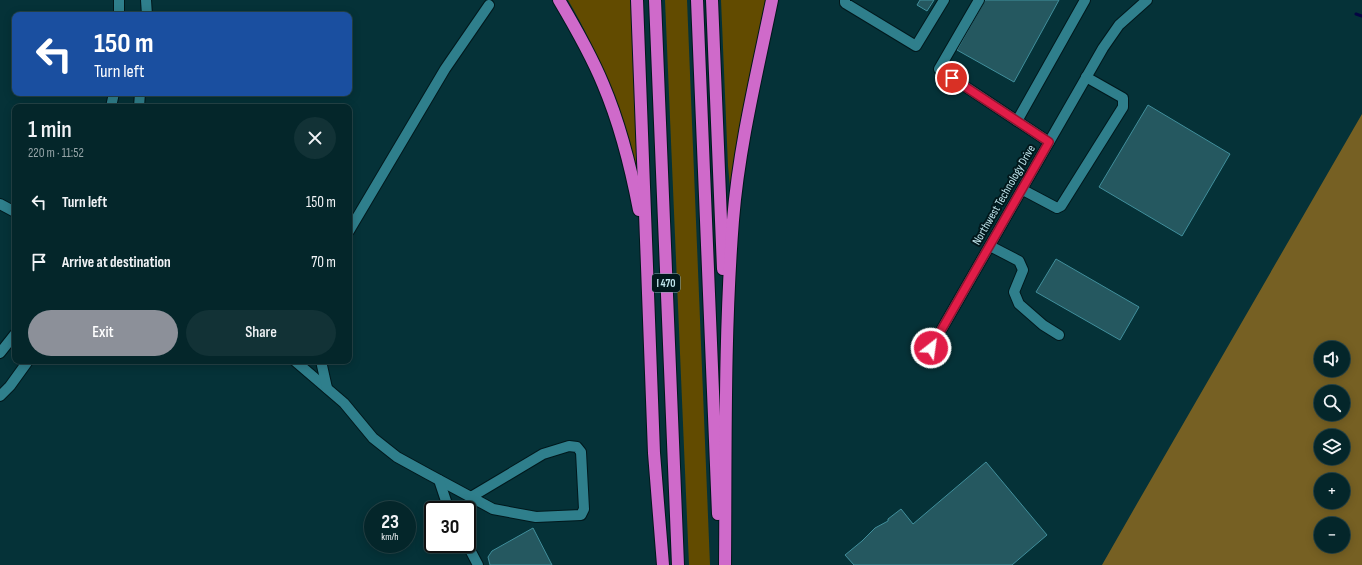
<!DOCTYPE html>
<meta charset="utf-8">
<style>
:root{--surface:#04262a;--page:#123236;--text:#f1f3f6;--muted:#97a5a8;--line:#254347;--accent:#8c9099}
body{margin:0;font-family:"Sofia Sans Condensed",sans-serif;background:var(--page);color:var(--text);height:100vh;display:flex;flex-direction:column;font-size:15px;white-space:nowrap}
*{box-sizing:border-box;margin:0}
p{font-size:13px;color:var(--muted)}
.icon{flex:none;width:22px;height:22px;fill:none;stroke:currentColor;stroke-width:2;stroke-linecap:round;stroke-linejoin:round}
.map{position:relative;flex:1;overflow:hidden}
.sheet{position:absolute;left:12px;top:104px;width:340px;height:260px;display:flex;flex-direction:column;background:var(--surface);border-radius:8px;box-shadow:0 2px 10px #0003,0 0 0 1px var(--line)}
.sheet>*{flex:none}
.banner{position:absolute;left:12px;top:12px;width:340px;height:84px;border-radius:8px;box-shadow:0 2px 10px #0003,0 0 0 1px var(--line);background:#1a4fa0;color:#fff;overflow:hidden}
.controls{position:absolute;left:1314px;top:341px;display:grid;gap:8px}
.controls a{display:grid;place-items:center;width:36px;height:36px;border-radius:50%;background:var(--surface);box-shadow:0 2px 10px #0003,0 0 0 1px var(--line);font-size:20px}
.speed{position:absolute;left:364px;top:501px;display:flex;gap:8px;font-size:20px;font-weight:700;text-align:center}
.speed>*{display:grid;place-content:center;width:52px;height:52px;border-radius:50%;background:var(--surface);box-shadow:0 2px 10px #0003,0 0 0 1px var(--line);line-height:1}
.speed small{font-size:10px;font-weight:400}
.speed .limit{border:2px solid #111;border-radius:6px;background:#fff;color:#111}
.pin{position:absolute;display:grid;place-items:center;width:34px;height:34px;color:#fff;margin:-17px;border:2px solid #fff;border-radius:50%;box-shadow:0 1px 4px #0007}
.me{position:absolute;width:44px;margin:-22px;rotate:30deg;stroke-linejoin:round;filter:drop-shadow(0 0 3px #0008)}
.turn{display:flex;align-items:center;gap:14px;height:84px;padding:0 16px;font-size:18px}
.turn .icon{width:52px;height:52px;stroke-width:2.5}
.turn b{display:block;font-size:28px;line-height:34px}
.round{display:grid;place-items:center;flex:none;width:42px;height:42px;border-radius:21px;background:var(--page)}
.head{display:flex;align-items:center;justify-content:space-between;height:68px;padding:0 16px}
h1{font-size:24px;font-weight:600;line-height:30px}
.cta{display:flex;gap:8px;margin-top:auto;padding:8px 16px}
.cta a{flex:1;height:46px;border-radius:24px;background:var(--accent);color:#fff;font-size:16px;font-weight:600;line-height:46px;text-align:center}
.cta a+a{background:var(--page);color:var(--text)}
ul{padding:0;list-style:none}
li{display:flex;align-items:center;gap:12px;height:60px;padding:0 16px}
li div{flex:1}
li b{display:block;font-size:15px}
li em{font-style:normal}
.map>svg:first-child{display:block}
.green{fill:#624b00}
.forest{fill:#766023;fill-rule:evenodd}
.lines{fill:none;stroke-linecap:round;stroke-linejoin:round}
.stream{stroke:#050443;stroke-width:3}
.building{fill:#255860;stroke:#418f9c}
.minor-casing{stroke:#01181c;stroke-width:12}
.highway-casing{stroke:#01181c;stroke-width:14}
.minor{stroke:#2f7f8c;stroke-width:10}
.highway{stroke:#cf6aca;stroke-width:12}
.route-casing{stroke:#92132f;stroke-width:10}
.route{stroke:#e11d48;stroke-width:7}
.labels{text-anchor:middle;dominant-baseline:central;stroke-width:4;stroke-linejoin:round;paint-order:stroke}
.shield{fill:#01181c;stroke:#86a7ad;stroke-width:1}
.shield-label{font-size:11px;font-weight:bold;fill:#bfe4eb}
.street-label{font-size:12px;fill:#bfe4eb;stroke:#01181c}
</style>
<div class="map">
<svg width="1362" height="565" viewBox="0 0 1362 565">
<rect width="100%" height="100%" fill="#053238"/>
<g class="green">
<path d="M 568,0 L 631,0 L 638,172 C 620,112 600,54 568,0 Z"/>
<path d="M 665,0 L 687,0 L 710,565 L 689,565 Z"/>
<path d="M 721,0 L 766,0 L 730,187 L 728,166 Z"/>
</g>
<path class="forest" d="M 1362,114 L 1362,565 L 1102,565 L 1138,502 ZM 1321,348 L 1343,348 L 1343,370 L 1321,370 ZM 1321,392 L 1343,392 L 1343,414 L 1321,414 ZM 1321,436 L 1343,436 L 1343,458 L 1321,458 ZM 1321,480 L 1343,480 L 1343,502 L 1321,502 ZM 1321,524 L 1343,524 L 1343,546 L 1321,546 Z"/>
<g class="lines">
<path class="stream" d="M 1356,14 L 1362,16"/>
</g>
<g class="building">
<path d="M 920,0 L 934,0 L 927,11 L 917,5 Z"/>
<path d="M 985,0 L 1059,0 L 1014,82 L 957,50 Z"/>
<path d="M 1148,105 L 1230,154 L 1182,236 L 1099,187 Z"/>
<path d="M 1056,259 L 1139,307 L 1120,340 L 1036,292 Z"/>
<path d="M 986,462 L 1047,535 L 1012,565 L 854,565 L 845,555 L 862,541 L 875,528 L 888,521 L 888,519 L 901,509 L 913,524 Z"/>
<path d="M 533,528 L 552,565 L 490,565 L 488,557 L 492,551 Z"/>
</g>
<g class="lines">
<g class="minor-casing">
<g id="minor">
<path d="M 119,0 L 119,15"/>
<path d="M 146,0 L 147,15"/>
<path d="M 845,0 L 845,3 L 916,46 L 944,0"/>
<path d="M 979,0 L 939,69 L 1049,142"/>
<path d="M 111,107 L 114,93"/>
<path d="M 139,107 L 140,93"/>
<path d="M 1017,121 L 1085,0"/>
<path d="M 1023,190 L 1057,208 L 1061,206 L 1123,107 L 1123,98 L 1086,77"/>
<path d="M 0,204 L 15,212"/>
<path d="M 349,231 L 445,69 L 489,5"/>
<path d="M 990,246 L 1019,261 L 1023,270 L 1014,292 L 1019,304 L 1043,325 L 1059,335"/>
<path d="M 931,348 L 1103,48 L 1119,25 L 1147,0"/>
<path d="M 0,353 L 15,334"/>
<path d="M 295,361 L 344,403 L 373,438 L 397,457 L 428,474 L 493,509 L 536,517 L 581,515 L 584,509 L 581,452 L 577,447 L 569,446 L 543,454 L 471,497"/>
<path d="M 321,361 L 327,388"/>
<path d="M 0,396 L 10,386 L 28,361"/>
<path d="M 439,480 L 449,510"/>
<path d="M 467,544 L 478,565"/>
</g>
</g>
<g class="highway-casing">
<g id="highway">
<path d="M 559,0 C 575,27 591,55 603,84 C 620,124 631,168 639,210"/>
<path d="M 637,0 L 654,453 L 663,565"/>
<path d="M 655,0 L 678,565"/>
<path d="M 697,0 L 718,514"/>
<path d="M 712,0 L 723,269"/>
<path d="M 725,565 C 726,450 724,335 733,220 C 739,146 757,73 772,0"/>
</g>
</g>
<use href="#minor" class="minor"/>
<use href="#highway" class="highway"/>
</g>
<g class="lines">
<g class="route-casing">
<path id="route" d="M 931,348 L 1049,142 L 952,78"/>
</g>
<use href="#route" class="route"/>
</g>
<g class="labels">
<rect class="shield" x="652" y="274" width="28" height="18" rx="3"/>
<g class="shield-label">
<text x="666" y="283">I 470</text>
</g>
<g class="street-label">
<text transform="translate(1004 195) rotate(-60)">Northwest Technology Drive</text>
</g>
</g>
</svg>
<div class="controls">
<a><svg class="icon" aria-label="sound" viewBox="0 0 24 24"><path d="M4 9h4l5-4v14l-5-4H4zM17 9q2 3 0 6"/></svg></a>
<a><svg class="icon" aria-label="search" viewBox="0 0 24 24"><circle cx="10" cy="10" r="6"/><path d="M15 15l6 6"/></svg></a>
<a><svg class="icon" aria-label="layers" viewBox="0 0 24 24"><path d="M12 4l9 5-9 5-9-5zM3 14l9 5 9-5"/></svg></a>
<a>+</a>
<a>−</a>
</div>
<div class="speed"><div>23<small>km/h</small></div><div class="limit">30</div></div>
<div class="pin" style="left:952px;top:78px;background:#d93025"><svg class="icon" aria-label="arrive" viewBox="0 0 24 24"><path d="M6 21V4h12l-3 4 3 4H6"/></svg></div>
<svg class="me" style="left:931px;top:348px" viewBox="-20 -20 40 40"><circle r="17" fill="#e11d48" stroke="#fff" stroke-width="3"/><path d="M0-11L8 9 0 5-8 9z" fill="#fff"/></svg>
<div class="banner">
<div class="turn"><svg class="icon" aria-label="left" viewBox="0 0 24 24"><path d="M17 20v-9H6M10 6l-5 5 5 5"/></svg><div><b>150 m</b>Turn left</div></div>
</div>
<section class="sheet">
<div class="head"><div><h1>1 min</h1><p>220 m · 11:52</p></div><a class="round"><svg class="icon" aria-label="close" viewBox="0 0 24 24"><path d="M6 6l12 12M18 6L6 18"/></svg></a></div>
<ul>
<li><svg class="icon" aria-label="left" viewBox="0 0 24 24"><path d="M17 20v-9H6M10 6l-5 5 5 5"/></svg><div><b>Turn left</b></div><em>150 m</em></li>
<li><svg class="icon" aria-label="arrive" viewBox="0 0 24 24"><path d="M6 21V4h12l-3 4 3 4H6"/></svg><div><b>Arrive at destination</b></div><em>70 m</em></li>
</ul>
<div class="cta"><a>Exit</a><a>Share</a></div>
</section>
</div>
